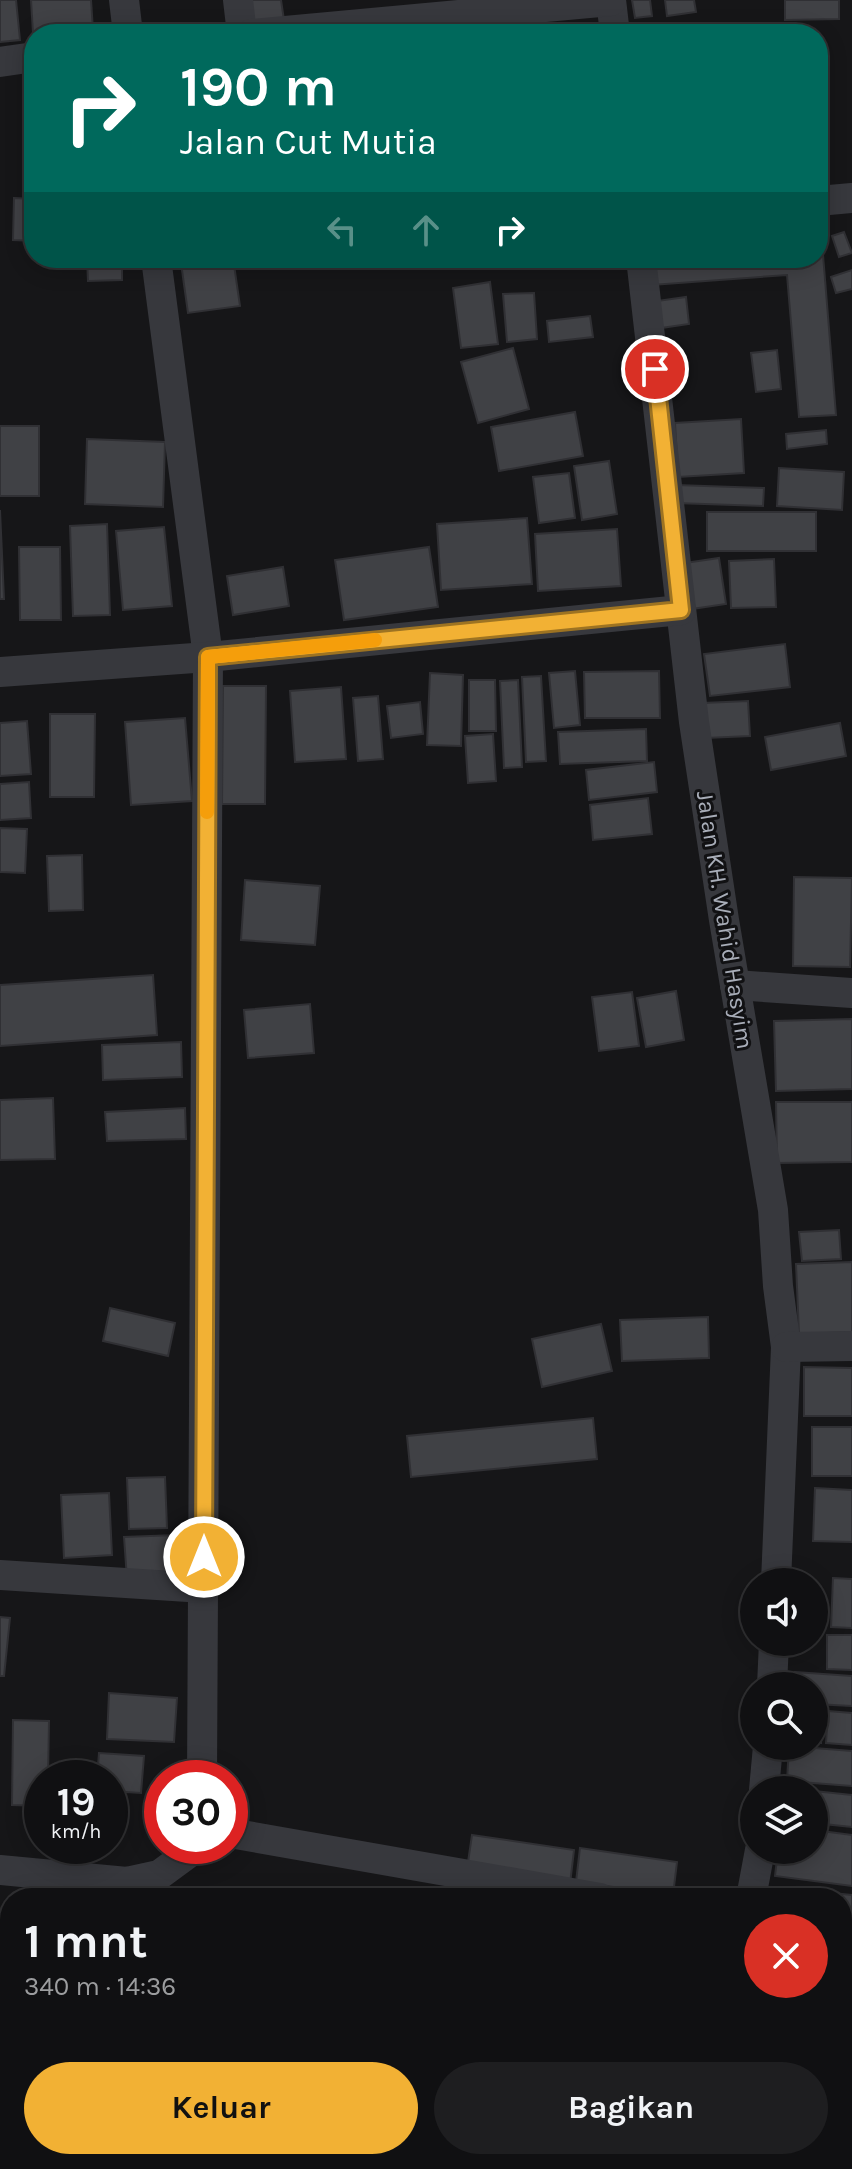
<!DOCTYPE html>
<html lang="id">
<meta charset="utf-8">
<style>
:root{--surface:#101012;--page:#1e1e20;--text:#f1f3f6;--muted:#9c9d9f;--line:#303032;--accent:#f2b134}
body{margin:0;font-family:Karla,sans-serif;background:var(--page);color:var(--text);height:100vh;display:flex;flex-direction:column;font-size:30px;white-space:nowrap}
*{box-sizing:border-box;margin:0}
p{font-size:26px;color:var(--muted)}
.icon{flex:none;width:44px;height:44px;fill:none;stroke:currentColor;stroke-width:2;stroke-linecap:round;stroke-linejoin:round}
.map{position:relative;flex:1;overflow:hidden}
.sheet{position:absolute;left:0px;top:1888px;width:852px;height:282px;display:flex;flex-direction:column;background:var(--surface);border-radius:32px 32px 0 0;box-shadow:0 4px 20px #0003,0 0 0 2px var(--line)}
.sheet>*{flex:none}
.top-card{position:absolute;left:24px;top:24px;width:804px;height:244px;border-radius:32px;box-shadow:0 4px 20px #0003,0 0 0 2px var(--line);background:#00695c;color:#fff;overflow:hidden}
.controls{position:absolute;left:740px;top:1568px;display:grid;gap:16px}
.controls a{display:grid;place-items:center;width:88px;height:88px;border-radius:50%;background:var(--surface);box-shadow:0 4px 20px #0003,0 0 0 2px var(--line);font-size:40px}
.speed{position:absolute;left:24px;top:1760px;display:flex;gap:16px;font-size:40px;font-weight:700;text-align:center}
.speed>*{display:grid;place-content:center;width:104px;height:104px;border-radius:50%;background:var(--surface);box-shadow:0 4px 20px #0003,0 0 0 2px var(--line);line-height:1}
.speed small{font-size:20px;font-weight:400}
.speed .limit{border:12px solid #d22;background:#fff;color:#111}
.pin{position:absolute;display:grid;place-items:center;width:68px;height:68px;color:#fff;margin:-34px;border:4px solid #fff;border-radius:50%;box-shadow:0 2px 8px #0007}
.me{position:absolute;width:88px;margin:-44px;rotate:0deg;stroke-linejoin:round;filter:drop-shadow(0 0 6px #0008)}
.turn{display:flex;align-items:center;gap:28px;height:168px;padding:0 24px;font-size:36px}
.turn .icon{width:104px;height:104px;stroke-width:2.5}
.turn b{display:block;font-size:56px;line-height:68px}
.lanes{display:flex;align-items:center;height:76px;padding:0 24px;background:#0003;justify-content:center;gap:40px;direction:ltr}
.lanes .off{opacity:.35}
.round{display:grid;place-items:center;flex:none;width:84px;height:84px;border-radius:42px;background:var(--page)}
.overview{display:flex;align-items:center;justify-content:space-between;height:136px;padding:0 24px}
h1{font-size:48px;font-weight:700;line-height:60px}
.primary-button{display:flex;gap:16px;margin-top:auto;padding:16px 24px}
.primary-button a{flex:1;height:92px;border-radius:48px;background:var(--accent);color:#111;font-size:32px;font-weight:700;line-height:92px;text-align:center}
.primary-button a+a{background:var(--page);color:var(--text)}
.map>svg:first-child{display:block}
.building{fill:#404145;stroke:#303034;stroke-width:2}
.lines{fill:none;stroke-linecap:round;stroke-linejoin:round}
.minor{stroke:#37383d;stroke-width:30}
.route-casing{stroke:#9d7322;stroke-width:20}
.route{stroke:#f2b134;stroke-width:14}
.slow{stroke:#f59e0b;stroke-width:14}
.labels{text-anchor:middle;dominant-baseline:central;stroke-width:6;stroke-linejoin:round;paint-order:stroke}
.street-label{font-size:24px;fill:#a8adb8;stroke:#111113}
</style>
<div class="map">
<svg width="852" height="2169" viewBox="0 0 852 2169">
<rect width="100%" height="100%" fill="#161618"/>
<g class="building">
<path d="M 0,0 L 16,0 L 20,40 L 0,42 Z"/>
<path d="M 31,0 L 91,0 L 93,30 L 33,33 Z"/>
<path d="M 240,0 L 281,0 L 284,20 L 242,26 Z"/>
<path d="M 632,0 L 650,0 L 652,16 L 635,18 Z"/>
<path d="M 665,0 L 694,0 L 696,12 L 667,16 Z"/>
<path d="M 785,0 L 839,0 L 839,19 L 785,20 Z"/>
<path d="M 692,26 L 694,34 L 652,34 Z"/>
<path d="M 14,198 L 34,199 L 34,241 L 13,240 Z"/>
<path d="M 821,230 L 836,415 L 799,417 L 787,275 L 652,285 L 650,258 L 818,258 L 818,231 Z"/>
<path d="M 844,232 L 852,253 L 839,257 L 832,236 Z"/>
<path d="M 87,258 L 122,258 L 122,280 L 88,281 Z"/>
<path d="M 217,258 L 233,258 L 240,306 L 188,313 L 181,263 Z"/>
<path d="M 852,270 L 852,289 L 836,293 L 831,277 Z"/>
<path d="M 490,282 L 498,344 L 461,348 L 453,288 Z"/>
<path d="M 534,293 L 537,339 L 507,342 L 503,294 Z"/>
<path d="M 686,297 L 689,324 L 661,328 L 657,301 Z"/>
<path d="M 590,316 L 593,337 L 549,342 L 547,321 Z"/>
<path d="M 513,348 L 529,409 L 478,423 L 461,362 Z"/>
<path d="M 777,350 L 781,389 L 756,392 L 751,353 Z"/>
<path d="M 575,412 L 583,456 L 499,471 L 491,427 Z"/>
<path d="M 741,419 L 744,473 L 678,477 L 675,423 Z"/>
<rect x="0" y="426" width="39" height="70"/>
<path d="M 826,430 L 827,444 L 787,449 L 786,434 Z"/>
<path d="M 87,439 L 165,442 L 163,507 L 85,504 Z"/>
<path d="M 609,461 L 617,514 L 582,520 L 574,466 Z"/>
<path d="M 779,468 L 844,472 L 842,510 L 777,506 Z"/>
<path d="M 569,473 L 575,518 L 539,523 L 533,477 Z"/>
<path d="M 676,485 L 764,488 L 763,506 L 675,503 Z"/>
<path d="M 0,510 L 4,599 L 0,599 Z"/>
<rect x="707" y="512" width="109" height="39"/>
<path d="M 527,518 L 532,584 L 441,590 L 437,524 Z"/>
<path d="M 107,524 L 110,615 L 73,616 L 70,526 Z"/>
<path d="M 164,527 L 172,606 L 123,610 L 116,531 Z"/>
<path d="M 617,529 L 621,586 L 538,591 L 535,534 Z"/>
<path d="M 19,547 L 60,547 L 61,620 L 20,620 Z"/>
<path d="M 429,547 L 438,607 L 344,620 L 335,560 Z"/>
<path d="M 719,558 L 726,604 L 685,610 L 678,564 Z"/>
<path d="M 774,559 L 776,607 L 731,608 L 729,561 Z"/>
<path d="M 283,567 L 289,606 L 233,615 L 227,576 Z"/>
<path d="M 785,644 L 790,687 L 710,696 L 704,654 Z"/>
<path d="M 575,671 L 580,725 L 554,728 L 549,673 Z"/>
<path d="M 659,671 L 660,718 L 585,718 L 584,672 Z"/>
<path d="M 430,673 L 463,675 L 461,746 L 427,745 Z"/>
<path d="M 541,676 L 546,761 L 526,762 L 522,677 Z"/>
<path d="M 469,680 L 495,680 L 496,731 L 469,731 Z"/>
<path d="M 518,680 L 522,767 L 504,768 L 500,681 Z"/>
<path d="M 223,686 L 266,686 L 265,804 L 222,804 Z"/>
<path d="M 341,687 L 346,759 L 295,762 L 290,691 Z"/>
<path d="M 378,696 L 383,759 L 358,761 L 353,698 Z"/>
<path d="M 748,701 L 750,736 L 706,738 L 703,703 Z"/>
<path d="M 420,702 L 423,734 L 391,738 L 387,706 Z"/>
<path d="M 50,714 L 95,714 L 94,797 L 50,797 Z"/>
<path d="M 185,718 L 192,801 L 131,805 L 125,722 Z"/>
<path d="M 27,721 L 31,774 L 0,776 L 0,723 Z"/>
<path d="M 840,723 L 846,756 L 771,770 L 765,737 Z"/>
<path d="M 646,729 L 647,761 L 560,764 L 558,732 Z"/>
<path d="M 493,734 L 496,781 L 468,783 L 465,736 Z"/>
<path d="M 654,762 L 657,792 L 589,800 L 586,770 Z"/>
<path d="M 29,782 L 31,818 L 0,820 L 0,784 Z"/>
<path d="M 648,798 L 652,834 L 593,840 L 590,805 Z"/>
<path d="M 0,828 L 27,829 L 25,873 L 0,872 Z"/>
<path d="M 82,855 L 83,910 L 49,911 L 47,856 Z"/>
<path d="M 794,877 L 852,878 L 850,967 L 793,966 Z"/>
<path d="M 245,880 L 320,886 L 315,945 L 241,940 Z"/>
<path d="M 153,975 L 157,1035 L 0,1046 L 0,985 Z"/>
<path d="M 676,991 L 684,1040 L 646,1047 L 637,998 Z"/>
<path d="M 632,992 L 639,1046 L 599,1051 L 592,997 Z"/>
<path d="M 310,1004 L 314,1053 L 248,1058 L 244,1010 Z"/>
<path d="M 852,1019 L 852,1089 L 776,1091 L 774,1021 Z"/>
<path d="M 181,1042 L 182,1077 L 103,1080 L 102,1045 Z"/>
<path d="M 53,1098 L 55,1159 L 0,1160 L 0,1100 Z"/>
<path d="M 776,1102 L 852,1102 L 852,1162 L 777,1163 Z"/>
<path d="M 185,1108 L 186,1139 L 107,1141 L 105,1112 Z"/>
<path d="M 839,1230 L 841,1259 L 802,1261 L 799,1232 Z"/>
<path d="M 852,1262 L 852,1332 L 799,1334 L 796,1264 Z"/>
<path d="M 110,1308 L 175,1323 L 168,1356 L 103,1341 Z"/>
<path d="M 708,1317 L 709,1358 L 622,1361 L 620,1320 Z"/>
<path d="M 601,1324 L 612,1371 L 542,1387 L 532,1339 Z"/>
<path d="M 804,1367 L 852,1368 L 852,1416 L 804,1416 Z"/>
<path d="M 593,1418 L 597,1459 L 411,1477 L 407,1436 Z"/>
<rect x="812" y="1427" width="40" height="49"/>
<path d="M 165,1477 L 167,1528 L 129,1529 L 127,1478 Z"/>
<path d="M 815,1488 L 852,1490 L 852,1542 L 813,1541 Z"/>
<path d="M 109,1493 L 112,1555 L 64,1558 L 61,1495 Z"/>
<path d="M 176,1535 L 178,1576 L 127,1579 L 124,1537 Z"/>
<path d="M 833,1578 L 852,1579 L 852,1628 L 831,1627 Z"/>
<path d="M 0,1617 L 10,1618 L 4,1676 L 0,1676 Z"/>
<path d="M 827,1635 L 852,1635 L 852,1670 L 827,1669 Z"/>
<path d="M 795,1672 L 852,1676 L 852,1706 L 814,1704 L 814,1686 L 795,1686 Z"/>
<path d="M 109,1693 L 177,1698 L 174,1742 L 107,1739 Z"/>
<rect x="814" y="1710" width="7" height="33"/>
<path d="M 828,1711 L 852,1713 L 852,1745 L 826,1743 Z"/>
<path d="M 13,1720 L 49,1721 L 48,1778 L 42,1778 L 42,1806 L 12,1805 Z"/>
<path d="M 789,1746 L 852,1751 L 852,1786 L 787,1781 Z"/>
<path d="M 99,1753 L 144,1756 L 141,1793 L 110,1791 L 110,1778 L 97,1778 Z"/>
<path d="M 814,1791 L 852,1795 L 852,1827 L 814,1823 Z"/>
<path d="M 814,1830 L 852,1835 L 852,1886 L 775,1876 L 778,1850 L 814,1850 Z"/>
<path d="M 472,1835 L 574,1850 L 570,1884 L 467,1869 Z"/>
<path d="M 580,1848 L 677,1862 L 673,1895 L 576,1882 Z"/>
<path d="M 774,1887 L 852,1895 L 852,1943 L 842,1942 L 842,1898 L 773,1898 Z"/>
<path d="M 842,1949 L 852,1951 L 852,1978 L 842,1976 Z"/>
<path d="M 842,2016 L 852,2017 L 852,2052 L 842,2050 Z"/>
<path d="M 852,2056 L 852,2091 L 842,2092 L 842,2057 Z"/>
<path d="M 842,2096 L 852,2097 L 852,2137 L 842,2136 Z"/>
<path d="M 623,2163 L 673,2168 L 673,2169 L 622,2169 Z"/>
<rect x="747" y="2166" width="80" height="3"/>
</g>
<g class="lines">
<g class="minor">
<path d="M 124,0 L 128,34"/>
<path d="M 238,0 L 242,34"/>
<path d="M 611,0 L 615,34"/>
<path d="M 251,34 L 611,1"/>
<path d="M 0,62 L 34,57"/>
<path d="M 818,201 L 852,198"/>
<path d="M 156,258 L 208,657 L 202,1778"/>
<path d="M 641,258 L 694,722 L 724,920 L 773,1210 L 778,1286 L 786,1347 L 776,1582"/>
<path d="M 0,672 L 208,657 L 681,610"/>
<path d="M 735,985 L 852,993"/>
<path d="M 786,1347 L 852,1346"/>
<path d="M 0,1575 L 204,1588"/>
<path d="M 772,1686 L 774,1642"/>
<path d="M 764,1790 L 768,1746"/>
<path d="M 230,1833 L 600,1898"/>
<path d="M 0,1870 L 127,1882 L 159,1875 L 193,1850 L 195,1846"/>
<path d="M 751,1898 L 760,1850"/>
<path d="M 730,2169 L 730,2160"/>
</g>
</g>
<g class="lines">
<g class="route-casing">
<path id="route" d="M 204,1557 L 208,657 L 681,610 L 655,369"/>
</g>
<use href="#route" class="route"/>
<path class="slow" d="M 207,812 L 208,657 L 375,640"/>
</g>
<g class="labels">
<g class="street-label">
<text transform="translate(725 920) rotate(81)">Jalan KH. Wahid Hasyim</text>
</g>
</g>
</svg>
<div class="controls">
<a><svg class="icon" aria-label="sound" viewBox="0 0 24 24"><path d="M4 9h4l5-4v14l-5-4H4zM17 9q2 3 0 6"/></svg></a>
<a><svg class="icon" aria-label="search" viewBox="0 0 24 24"><circle cx="10" cy="10" r="6"/><path d="M15 15l6 6"/></svg></a>
<a><svg class="icon" aria-label="layers" viewBox="0 0 24 24"><path d="M12 4l9 5-9 5-9-5zM3 14l9 5 9-5"/></svg></a>
</div>
<div class="speed"><div>19<small>km/h</small></div><div class="limit">30</div></div>
<div class="pin" style="left:655px;top:369px;background:#d93025"><svg class="icon" aria-label="arrive" viewBox="0 0 24 24"><path d="M6 21V4h12l-3 4 3 4H6"/></svg></div>
<svg class="me" style="left:204px;top:1557px" viewBox="-20 -20 40 40"><circle r="17" fill="#f2b134" stroke="#fff" stroke-width="3"/><path d="M0-11L8 9 0 5-8 9z" fill="#fff"/></svg>
<div class="top-card">
<div class="turn"><svg class="icon" aria-label="right" viewBox="0 0 24 24"><path d="M7 20v-9h11M14 6l5 5-5 5"/></svg><div><b>190 m</b>Jalan Cut Mutia</div></div>
<div class="lanes"><svg class="icon off" aria-label="left" viewBox="0 0 24 24"><path d="M17 20v-9H6M10 6l-5 5 5 5"/></svg><svg class="icon off" aria-label="ahead" viewBox="0 0 24 24"><path d="M12 20V5M6 11l6-6 6 6"/></svg><svg class="icon" aria-label="right" viewBox="0 0 24 24"><path d="M7 20v-9h11M14 6l5 5-5 5"/></svg></div>
</div>
<section class="sheet">
<div class="overview"><div><h1>1 mnt</h1><p>340 m · 14:36</p></div><a class="round" style="background:#d93025;color:#fff"><svg class="icon" aria-label="close" viewBox="0 0 24 24"><path d="M6 6l12 12M18 6L6 18"/></svg></a></div>
<div class="primary-button"><a>Keluar</a><a>Bagikan</a></div>
</section>
</div>
